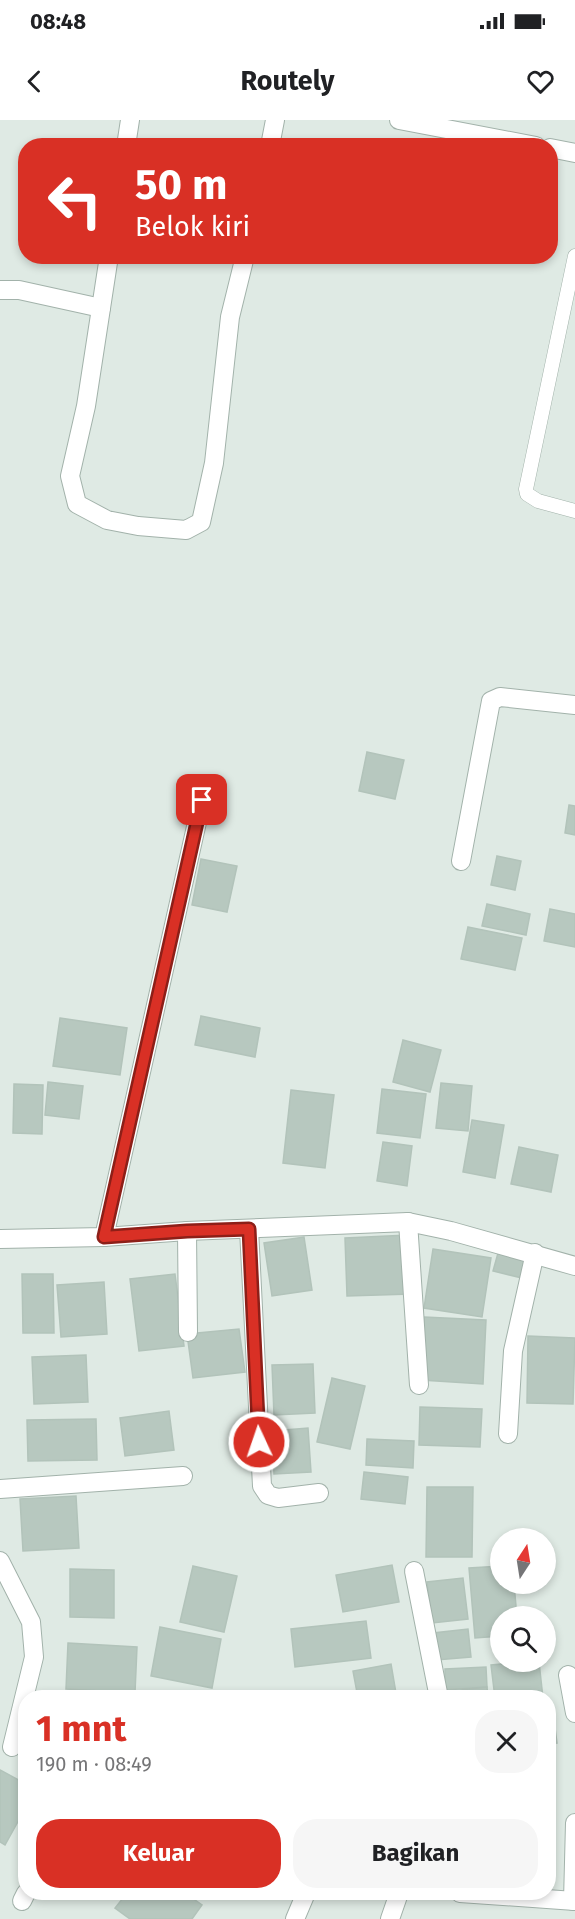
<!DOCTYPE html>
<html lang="id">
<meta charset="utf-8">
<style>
:root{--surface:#fff;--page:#f6f6f6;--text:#202124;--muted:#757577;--accent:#d93025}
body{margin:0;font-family:"Fira Sans",sans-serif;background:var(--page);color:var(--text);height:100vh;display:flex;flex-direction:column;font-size:22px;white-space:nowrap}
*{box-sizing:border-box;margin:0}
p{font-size:20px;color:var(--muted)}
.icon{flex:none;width:33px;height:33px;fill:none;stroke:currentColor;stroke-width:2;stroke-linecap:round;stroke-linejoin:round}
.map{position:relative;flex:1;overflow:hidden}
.drawer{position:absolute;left:18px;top:1570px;width:538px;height:210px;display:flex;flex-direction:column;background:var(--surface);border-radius:24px;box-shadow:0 3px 9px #0003}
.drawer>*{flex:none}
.top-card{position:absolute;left:18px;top:18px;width:540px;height:126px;border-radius:24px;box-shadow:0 3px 9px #0003;background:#d93025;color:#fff;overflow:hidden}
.needle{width:39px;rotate:12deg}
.fabs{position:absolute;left:490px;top:1408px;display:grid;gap:12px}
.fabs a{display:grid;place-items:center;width:66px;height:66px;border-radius:50%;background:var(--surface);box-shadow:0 3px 9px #0003;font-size:30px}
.pin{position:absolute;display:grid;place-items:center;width:51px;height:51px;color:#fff;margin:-26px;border-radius:12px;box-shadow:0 3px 9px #0006}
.me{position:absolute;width:66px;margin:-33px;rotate:357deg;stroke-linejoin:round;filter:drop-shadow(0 0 4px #0008)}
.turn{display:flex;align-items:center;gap:21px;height:126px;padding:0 18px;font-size:27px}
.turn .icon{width:78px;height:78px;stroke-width:2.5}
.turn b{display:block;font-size:42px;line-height:51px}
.round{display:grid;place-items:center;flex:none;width:63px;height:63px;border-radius:24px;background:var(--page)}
.overview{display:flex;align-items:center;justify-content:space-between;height:102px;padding:0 18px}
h1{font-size:36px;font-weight:700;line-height:45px;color:var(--accent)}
.button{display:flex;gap:12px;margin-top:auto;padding:12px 18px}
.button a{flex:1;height:69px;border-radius:24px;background:var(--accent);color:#fff;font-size:24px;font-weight:700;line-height:69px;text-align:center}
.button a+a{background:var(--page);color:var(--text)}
.status{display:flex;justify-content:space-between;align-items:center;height:42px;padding:0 30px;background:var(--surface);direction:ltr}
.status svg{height:16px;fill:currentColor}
header{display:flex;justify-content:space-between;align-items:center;height:78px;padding:0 18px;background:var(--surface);font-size:27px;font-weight:700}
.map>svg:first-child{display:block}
.building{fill:#b7c8bf;stroke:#b2c3ba;stroke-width:1.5}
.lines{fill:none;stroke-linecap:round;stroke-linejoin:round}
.service-casing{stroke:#a2b2aa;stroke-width:15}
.minor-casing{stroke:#a2b2aa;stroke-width:20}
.service{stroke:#fff;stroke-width:14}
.minor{stroke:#fff;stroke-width:18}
.route-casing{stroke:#8d1f18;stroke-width:15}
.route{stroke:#d93025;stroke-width:10}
</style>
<div class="status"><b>08:48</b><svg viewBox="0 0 49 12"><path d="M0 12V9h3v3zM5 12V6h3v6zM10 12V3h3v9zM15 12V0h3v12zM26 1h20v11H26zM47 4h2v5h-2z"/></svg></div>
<header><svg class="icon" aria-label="back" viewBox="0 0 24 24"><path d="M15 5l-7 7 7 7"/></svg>Routely<svg class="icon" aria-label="heart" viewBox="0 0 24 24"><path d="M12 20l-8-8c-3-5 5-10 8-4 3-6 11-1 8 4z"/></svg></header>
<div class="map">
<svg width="575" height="1799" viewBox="0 0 575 1799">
<rect width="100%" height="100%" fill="#dfeae4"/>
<g class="building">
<path d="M 367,632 L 404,640 L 395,679 L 359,671 Z"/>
<path d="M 569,685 L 575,686 L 575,715 L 565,713 Z"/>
<path d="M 497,736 L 521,741 L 515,770 L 491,765 Z"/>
<path d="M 201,739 L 237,746 L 227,792 L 192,785 Z"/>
<path d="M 487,784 L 530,794 L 526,815 L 482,806 Z"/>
<path d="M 550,789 L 575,794 L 575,827 L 544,821 Z"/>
<path d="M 468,807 L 522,818 L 515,850 L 461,839 Z"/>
<path d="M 201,896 L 260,908 L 255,937 L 195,925 Z"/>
<path d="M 60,898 L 127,908 L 120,955 L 53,946 Z"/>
<path d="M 403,920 L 441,930 L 430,972 L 393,962 Z"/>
<path d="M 48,962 L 83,966 L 79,999 L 45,995 Z"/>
<path d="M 441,963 L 472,966 L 468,1011 L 436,1008 Z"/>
<path d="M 14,964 L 43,965 L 42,1014 L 13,1013 Z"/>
<path d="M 382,969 L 426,974 L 420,1018 L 377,1013 Z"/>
<path d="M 291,970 L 334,975 L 325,1048 L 283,1043 Z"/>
<path d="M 472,1000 L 504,1005 L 495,1058 L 463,1052 Z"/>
<path d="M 383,1022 L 412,1026 L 407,1066 L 377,1061 Z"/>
<path d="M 519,1027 L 558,1035 L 551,1072 L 511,1064 Z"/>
<path d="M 408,1115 L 411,1174 L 347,1176 L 345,1118 Z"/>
<path d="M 304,1117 L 312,1170 L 272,1176 L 264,1123 Z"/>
<path d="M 500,1126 L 528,1133 L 522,1158 L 493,1151 Z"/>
<path d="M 433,1129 L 491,1138 L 482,1197 L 424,1188 Z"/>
<path d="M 22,1154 L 53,1154 L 54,1213 L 23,1213 Z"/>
<path d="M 175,1154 L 184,1226 L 139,1231 L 130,1159 Z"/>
<path d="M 104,1162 L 107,1214 L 61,1217 L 57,1165 Z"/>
<path d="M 424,1197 L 486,1200 L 483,1264 L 421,1260 Z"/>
<path d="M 239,1209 L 245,1252 L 193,1258 L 187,1214 Z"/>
<path d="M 528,1216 L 575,1218 L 573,1284 L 527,1283 Z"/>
<path d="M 86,1235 L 88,1282 L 34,1284 L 32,1237 Z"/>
<path d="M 313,1244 L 315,1293 L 274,1295 L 272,1245 Z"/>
<path d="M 332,1258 L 365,1266 L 350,1329 L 317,1322 Z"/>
<path d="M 420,1287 L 482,1289 L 480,1327 L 419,1325 Z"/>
<path d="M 169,1291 L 174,1330 L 125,1336 L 120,1298 Z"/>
<path d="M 96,1299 L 97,1340 L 28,1341 L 27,1300 Z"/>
<path d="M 308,1308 L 311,1352 L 274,1354 L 272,1311 Z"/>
<path d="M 367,1319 L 414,1321 L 413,1348 L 366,1345 Z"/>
<path d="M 364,1352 L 408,1357 L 405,1384 L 361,1379 Z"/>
<path d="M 427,1367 L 473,1367 L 472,1437 L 426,1437 Z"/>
<path d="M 76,1376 L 79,1428 L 23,1431 L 20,1379 Z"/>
<path d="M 392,1445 L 399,1482 L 343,1492 L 336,1455 Z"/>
<path d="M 193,1446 L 237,1456 L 224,1512 L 180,1502 Z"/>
<path d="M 501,1446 L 501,1464 L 514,1464 L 517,1497 L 501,1497 L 501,1516 L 475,1518 L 469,1448 Z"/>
<path d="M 70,1449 L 114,1450 L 114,1498 L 70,1497 Z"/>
<path d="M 463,1458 L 468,1499 L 432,1503 L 427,1462 Z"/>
<path d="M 366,1501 L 371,1538 L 295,1547 L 291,1509 Z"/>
<path d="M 160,1507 L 221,1519 L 212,1568 L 151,1556 Z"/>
<path d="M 468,1509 L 471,1537 L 436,1540 L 433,1513 Z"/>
<path d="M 68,1523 L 137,1527 L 135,1573 L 66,1569 Z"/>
<path d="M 522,1542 L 539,1542 L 543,1578 L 495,1578 L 491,1545 Z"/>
<path d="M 391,1544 L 396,1573 L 358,1578 L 353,1551 Z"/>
<path d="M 486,1547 L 487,1567 L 445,1570 L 445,1549 Z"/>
<path d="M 487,1567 L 488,1578 L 444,1578 L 443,1572 Z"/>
<path d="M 549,1585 L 552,1585 L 557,1623 L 549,1624 Z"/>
<path d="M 549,1638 L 554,1668 L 549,1669 Z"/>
<path d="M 0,1650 L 26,1664 L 26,1687 L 5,1725 L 0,1722 Z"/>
<path d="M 127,1773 L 185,1773 L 202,1785 L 192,1799 L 130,1799 L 115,1788 Z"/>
</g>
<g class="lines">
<g class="service-casing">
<path id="service" d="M 575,136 L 526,369 L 527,374 L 538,381 L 575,391"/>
</g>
<g class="minor-casing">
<g id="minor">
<path d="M 399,0 L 536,26"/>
<path d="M 126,26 L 130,0"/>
<path d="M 270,26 L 275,0"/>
<path d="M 550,28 L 575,33"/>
<path d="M 109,136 L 86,286 L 70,356 L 77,384 L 107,400 L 138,406 L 186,410 L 201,402 L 214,343 L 230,197 L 245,136"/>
<path d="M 0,170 L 19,170 L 101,188"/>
<path d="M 461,741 L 491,581 L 500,577 L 575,585"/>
<path d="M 408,1102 L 419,1265"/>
<path d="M 249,1109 L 262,1366 L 268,1375 L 278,1378 L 319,1373"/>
<path d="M 187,1111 L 188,1212"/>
<path d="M 104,1117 L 202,680"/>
<path d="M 0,1119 L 104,1117 L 187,1111 L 408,1102 L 451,1111 L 575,1146"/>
<path d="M 508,1314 L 513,1231 L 535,1133"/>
<path d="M 0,1369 L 183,1356"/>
<path d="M 0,1441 L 31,1502 L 34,1537 L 12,1627"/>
<path d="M 414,1451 L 439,1578"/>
<path d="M 568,1555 L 575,1593"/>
<path d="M 460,1773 L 575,1781"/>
<path d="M 22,1781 L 26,1773"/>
<path d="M 573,1781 L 575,1703"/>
<path d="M 295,1799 L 306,1773"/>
<path d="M 390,1799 L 399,1773"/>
</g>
</g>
<use href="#service" class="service"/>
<use href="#minor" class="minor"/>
</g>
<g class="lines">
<g class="route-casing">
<path id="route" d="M 202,680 L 104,1117 L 187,1111 L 249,1109 L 259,1322"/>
</g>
<use href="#route" class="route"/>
</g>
</svg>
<div class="fabs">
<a><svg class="needle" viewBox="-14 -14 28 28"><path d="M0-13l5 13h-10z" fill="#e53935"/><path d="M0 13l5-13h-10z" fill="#757577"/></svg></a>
<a><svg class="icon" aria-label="search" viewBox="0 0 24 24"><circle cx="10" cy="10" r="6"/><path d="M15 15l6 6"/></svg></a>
</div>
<div class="pin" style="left:202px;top:680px;background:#d93025"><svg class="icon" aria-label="arrive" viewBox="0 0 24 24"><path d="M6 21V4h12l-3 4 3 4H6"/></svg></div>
<svg class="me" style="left:259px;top:1322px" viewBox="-20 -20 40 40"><circle r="17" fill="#d93025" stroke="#fff" stroke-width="3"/><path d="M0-11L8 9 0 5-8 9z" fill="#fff"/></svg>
<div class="top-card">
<div class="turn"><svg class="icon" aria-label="left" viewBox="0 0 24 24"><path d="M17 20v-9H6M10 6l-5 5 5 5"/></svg><div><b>50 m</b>Belok kiri</div></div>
</div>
<section class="drawer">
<div class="overview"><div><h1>1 mnt</h1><p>190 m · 08:49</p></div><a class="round"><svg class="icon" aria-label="close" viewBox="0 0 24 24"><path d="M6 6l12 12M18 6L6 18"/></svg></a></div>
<div class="button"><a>Keluar</a><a>Bagikan</a></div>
</section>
</div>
